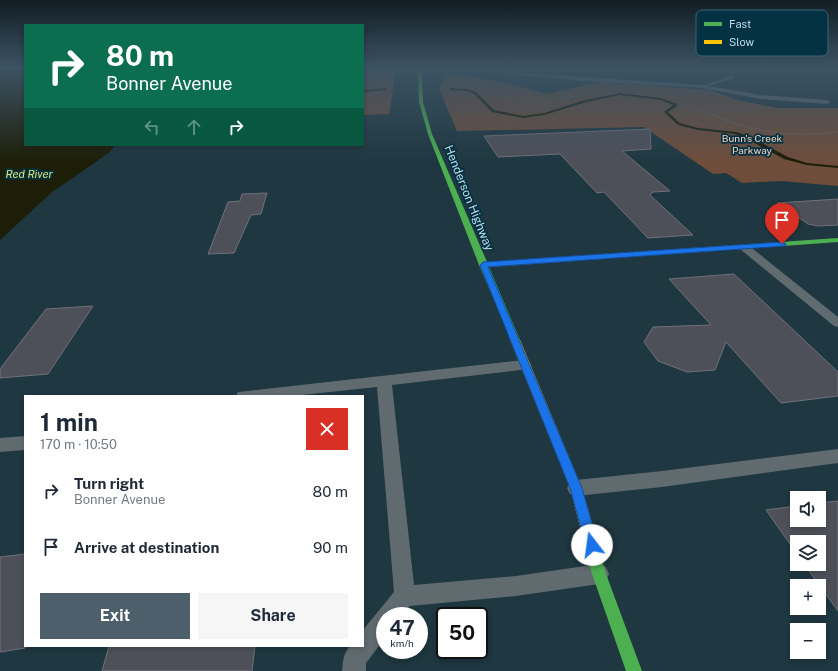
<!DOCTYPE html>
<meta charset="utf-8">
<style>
:root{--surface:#fff;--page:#f6f6f7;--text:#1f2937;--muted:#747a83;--accent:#4e5f6c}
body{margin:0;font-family:"Public Sans",sans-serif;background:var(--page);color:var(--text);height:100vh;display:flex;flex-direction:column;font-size:15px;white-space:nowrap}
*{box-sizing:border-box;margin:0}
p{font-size:13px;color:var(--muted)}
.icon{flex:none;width:22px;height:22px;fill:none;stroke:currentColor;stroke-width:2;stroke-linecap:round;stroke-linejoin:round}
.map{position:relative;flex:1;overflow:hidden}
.details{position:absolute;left:24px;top:395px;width:340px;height:252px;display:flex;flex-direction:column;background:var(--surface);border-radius:0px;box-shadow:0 2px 6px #0003}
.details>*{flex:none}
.banner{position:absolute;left:24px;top:24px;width:340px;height:122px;border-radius:0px;box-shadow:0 2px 6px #0003;background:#0b6e4f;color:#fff;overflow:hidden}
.controls{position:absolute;left:790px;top:491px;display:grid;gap:8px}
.controls a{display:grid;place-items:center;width:36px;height:36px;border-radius:0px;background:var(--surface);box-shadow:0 2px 6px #0003;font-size:20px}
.speed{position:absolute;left:376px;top:607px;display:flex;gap:8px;font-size:20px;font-weight:700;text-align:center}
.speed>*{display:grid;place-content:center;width:52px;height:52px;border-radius:50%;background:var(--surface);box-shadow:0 2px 6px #0003;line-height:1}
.speed small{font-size:10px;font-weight:400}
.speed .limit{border:2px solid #111;border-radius:6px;background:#fff;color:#111}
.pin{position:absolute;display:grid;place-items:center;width:34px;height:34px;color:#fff;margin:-41px -17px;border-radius:50% 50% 50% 0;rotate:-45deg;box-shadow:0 0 4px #0007}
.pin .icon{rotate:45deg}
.me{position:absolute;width:44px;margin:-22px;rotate:345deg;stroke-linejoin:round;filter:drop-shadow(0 0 3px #0008)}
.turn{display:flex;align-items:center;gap:14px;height:84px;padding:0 16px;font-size:18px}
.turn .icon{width:52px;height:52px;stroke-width:2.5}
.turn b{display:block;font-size:28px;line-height:34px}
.lanes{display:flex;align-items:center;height:38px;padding:0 16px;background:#0003;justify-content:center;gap:20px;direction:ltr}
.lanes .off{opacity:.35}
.round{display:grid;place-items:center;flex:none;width:42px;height:42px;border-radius:0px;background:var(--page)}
.headline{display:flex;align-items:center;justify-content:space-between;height:68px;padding:0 16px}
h1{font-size:24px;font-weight:700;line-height:30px}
.cta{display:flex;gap:8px;margin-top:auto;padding:8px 16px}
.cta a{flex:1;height:46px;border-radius:0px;background:var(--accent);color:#fff;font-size:16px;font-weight:700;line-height:46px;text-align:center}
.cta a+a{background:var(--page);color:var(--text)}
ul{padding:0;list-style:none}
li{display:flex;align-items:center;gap:12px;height:56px;padding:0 16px}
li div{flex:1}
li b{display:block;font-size:15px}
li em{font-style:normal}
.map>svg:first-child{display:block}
.green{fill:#6e4d3b}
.water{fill:#1d1e08}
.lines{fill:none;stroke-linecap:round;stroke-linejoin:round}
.stream{fill:#1d1e08;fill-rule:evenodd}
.building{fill:#4e5059;stroke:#70717a}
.path-far1{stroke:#667278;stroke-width:1;stroke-dasharray:1 1.5;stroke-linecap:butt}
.path{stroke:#667278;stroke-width:1.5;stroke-dasharray:1 1.5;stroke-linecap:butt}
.lane{fill:#606b70;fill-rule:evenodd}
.fast{fill:#4caf50;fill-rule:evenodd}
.slow{fill:#ffc107;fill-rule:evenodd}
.route{fill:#1a73e8;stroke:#114b97}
.labels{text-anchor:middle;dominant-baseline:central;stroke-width:3.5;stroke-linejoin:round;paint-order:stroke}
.far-park-label{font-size:10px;fill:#fdd2bd;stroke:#043243}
.far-water-label{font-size:11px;font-style:italic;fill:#e7e46e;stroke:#043243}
.street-label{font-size:12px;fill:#bfdbe8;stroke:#043243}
.key{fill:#043243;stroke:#3c6575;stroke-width:1}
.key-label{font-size:11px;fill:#bfdbe8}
</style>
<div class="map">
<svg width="838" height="671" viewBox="0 0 838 671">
<rect width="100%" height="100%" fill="#1f3740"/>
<g class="green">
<path d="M 396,70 L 389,114 L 363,115 L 363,71 Z"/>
<path d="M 444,72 L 497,81 L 547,94 L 598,82 L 711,90 L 737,100 L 778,108 L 838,108 L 838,186 L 781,181 L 742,183 L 726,173 L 713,174 L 644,127 L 457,131 L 439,89 L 444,79 Z"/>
</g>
<path class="water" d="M 0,68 L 25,68 L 25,145 L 115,145 L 110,152 L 51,193 L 0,240 Z"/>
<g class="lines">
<g class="stream">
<path d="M 386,88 L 385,90 L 363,92 L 363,90 Z"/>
<path d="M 450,88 L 467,89 L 476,92 L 494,110 L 523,116 L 544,113 L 585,100 L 620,93 L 661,98 L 677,104 L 677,106 L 668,112 L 680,123 L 698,128 L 737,132 L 753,138 L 788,157 L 807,163 L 838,166 L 838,168 L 807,165 L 784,159 L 749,140 L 735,134 L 698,130 L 678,125 L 664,112 L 673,105 L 660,100 L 620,95 L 587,102 L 544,115 L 523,118 L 492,112 L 474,94 L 467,91 L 449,90 Z"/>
</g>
</g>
<g class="building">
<path d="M 650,129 L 651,149 L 622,151 L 670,191 L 653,192 L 650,195 L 693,235 L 648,238 L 604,192 L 597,193 L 560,154 L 498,157 L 484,136 Z"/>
<path d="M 267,193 L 261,214 L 251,215 L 234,253 L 208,254 L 228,202 L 240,201 L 242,194 Z"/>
<path d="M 838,199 L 838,225 L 818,226 L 808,224 L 777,203 Z"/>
<path d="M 734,274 L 838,372 L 838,396 L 781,403 L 726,342 L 715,370 L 687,372 L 658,361 L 644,342 L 653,327 L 711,325 L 669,279 Z"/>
<path d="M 93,306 L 48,374 L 0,378 L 0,369 L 46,309 Z"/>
<path d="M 838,501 L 838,611 L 804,564 L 819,564 L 819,542 L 797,542 L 797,554 L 766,510 L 797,506 L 797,520 L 819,520 L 819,503 Z"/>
<path d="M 25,554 L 25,648 L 0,652 L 0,557 Z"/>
<path d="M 109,646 L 255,646 L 252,671 L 102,671 Z"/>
</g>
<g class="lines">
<g class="path-far1">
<path d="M 363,78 L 374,75 L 402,75"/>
<path d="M 474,87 C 486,90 497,95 509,98 C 532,103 555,100 577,96"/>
<path d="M 684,103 L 713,115"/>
</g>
<path class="path" d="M 711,114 C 755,133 791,138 838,132"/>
<g class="lane">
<path d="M 728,68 L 732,68 L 735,78 L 709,86 L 761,95 L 827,100 L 830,102 L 827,104 L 761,99 L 702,88 L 583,81 L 507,74 L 490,71 L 419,71 L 417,70 L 419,69 L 490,69 L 507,72 L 583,77 L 704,85 L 730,76 Z"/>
<path d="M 744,244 L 748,245 L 838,317 L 838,327 L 834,326 L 740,249 L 739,247 Z"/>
<path d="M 524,360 L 529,361 L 531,365 L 529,369 L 392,385 L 414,585 L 516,576 L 599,564 L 606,567 L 609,574 L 606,581 L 599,584 L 516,596 L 410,606 L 402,616 L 385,616 L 385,638 L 366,663 L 366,671 L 342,671 C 343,661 343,654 350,646 L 363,646 L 363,630 L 394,592 L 377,387 L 293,396 L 236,396 L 238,392 Z"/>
<path d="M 25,436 L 25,450 L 0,452 L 0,438 Z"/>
<path d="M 838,449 L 838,463 L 662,487 L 576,496 L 570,494 L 567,488 L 570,482 L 576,480 L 662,471 Z"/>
</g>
<g class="fast">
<path d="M 418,68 L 422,68 L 423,102 L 432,134 L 487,262 L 838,238 L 838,242 L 489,267 L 520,340 L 518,342 L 512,342 L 479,265 L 428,134 L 419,102 Z"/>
<path d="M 594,547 L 599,549 L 606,574 L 642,671 L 626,671 L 592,574 L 587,554 L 589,549 Z"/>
</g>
<path class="slow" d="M 515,337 L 520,340 L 582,488 L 601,554 L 599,559 L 594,561 L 589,559 L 587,554 L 570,488 L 510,340 Z"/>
</g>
<linearGradient id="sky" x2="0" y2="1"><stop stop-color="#111e23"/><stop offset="0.42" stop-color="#3c5364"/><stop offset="1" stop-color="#3c5364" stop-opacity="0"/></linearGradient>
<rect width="838" height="162" fill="url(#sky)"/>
<path class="route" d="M 782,242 L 786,244 L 785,246 L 488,267 L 582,488 L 598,545 L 596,550 L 592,552 L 587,550 L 570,488 L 480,265 L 483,262 Z"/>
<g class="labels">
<g class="far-park-label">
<text x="752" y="138">Bunn's Creek<tspan x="752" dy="12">Parkway</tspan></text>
</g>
<g class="far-water-label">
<text x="29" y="174">Red River</text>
</g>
<g class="street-label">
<text transform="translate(469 198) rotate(68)">Henderson Highway</text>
</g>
</g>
<rect x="696" y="10" width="132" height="46" rx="6" class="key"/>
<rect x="704" y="22" width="18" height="4" fill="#4caf50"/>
<rect x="704" y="40" width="18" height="4" fill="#ffc107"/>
<g class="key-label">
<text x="729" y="28">Fast</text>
<text x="729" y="46">Slow</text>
</g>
</svg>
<div class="controls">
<a><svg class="icon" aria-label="sound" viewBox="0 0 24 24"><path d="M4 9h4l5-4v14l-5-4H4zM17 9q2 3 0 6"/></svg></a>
<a><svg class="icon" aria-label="layers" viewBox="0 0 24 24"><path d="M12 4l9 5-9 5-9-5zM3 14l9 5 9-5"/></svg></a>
<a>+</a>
<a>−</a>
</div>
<div class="speed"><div>47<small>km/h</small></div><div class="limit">50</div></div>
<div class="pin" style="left:782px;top:244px;background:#d93025"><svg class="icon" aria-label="arrive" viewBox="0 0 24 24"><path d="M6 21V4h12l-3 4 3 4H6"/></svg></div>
<svg class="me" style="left:592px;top:545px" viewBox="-20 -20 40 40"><circle r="19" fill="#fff"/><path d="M0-13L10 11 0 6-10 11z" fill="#1a73e8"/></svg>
<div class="banner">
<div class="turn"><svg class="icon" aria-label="right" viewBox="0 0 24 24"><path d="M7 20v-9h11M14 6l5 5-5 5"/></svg><div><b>80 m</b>Bonner Avenue</div></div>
<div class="lanes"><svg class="icon off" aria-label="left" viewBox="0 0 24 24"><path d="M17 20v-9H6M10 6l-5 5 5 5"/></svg><svg class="icon off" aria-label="ahead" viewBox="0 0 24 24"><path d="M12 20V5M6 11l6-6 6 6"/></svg><svg class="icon" aria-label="right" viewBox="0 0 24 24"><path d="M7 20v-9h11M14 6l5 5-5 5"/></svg></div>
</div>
<section class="details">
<div class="headline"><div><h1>1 min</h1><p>170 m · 10:50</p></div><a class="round" style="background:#d93025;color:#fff"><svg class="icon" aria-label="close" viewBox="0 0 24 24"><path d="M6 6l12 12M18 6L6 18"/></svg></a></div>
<ul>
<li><svg class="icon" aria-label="right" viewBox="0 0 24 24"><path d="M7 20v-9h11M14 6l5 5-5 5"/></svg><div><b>Turn right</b><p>Bonner Avenue</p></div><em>80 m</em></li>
<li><svg class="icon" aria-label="arrive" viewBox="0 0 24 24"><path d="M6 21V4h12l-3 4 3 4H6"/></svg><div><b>Arrive at destination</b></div><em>90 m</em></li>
</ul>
<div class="cta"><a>Exit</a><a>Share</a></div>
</section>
</div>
